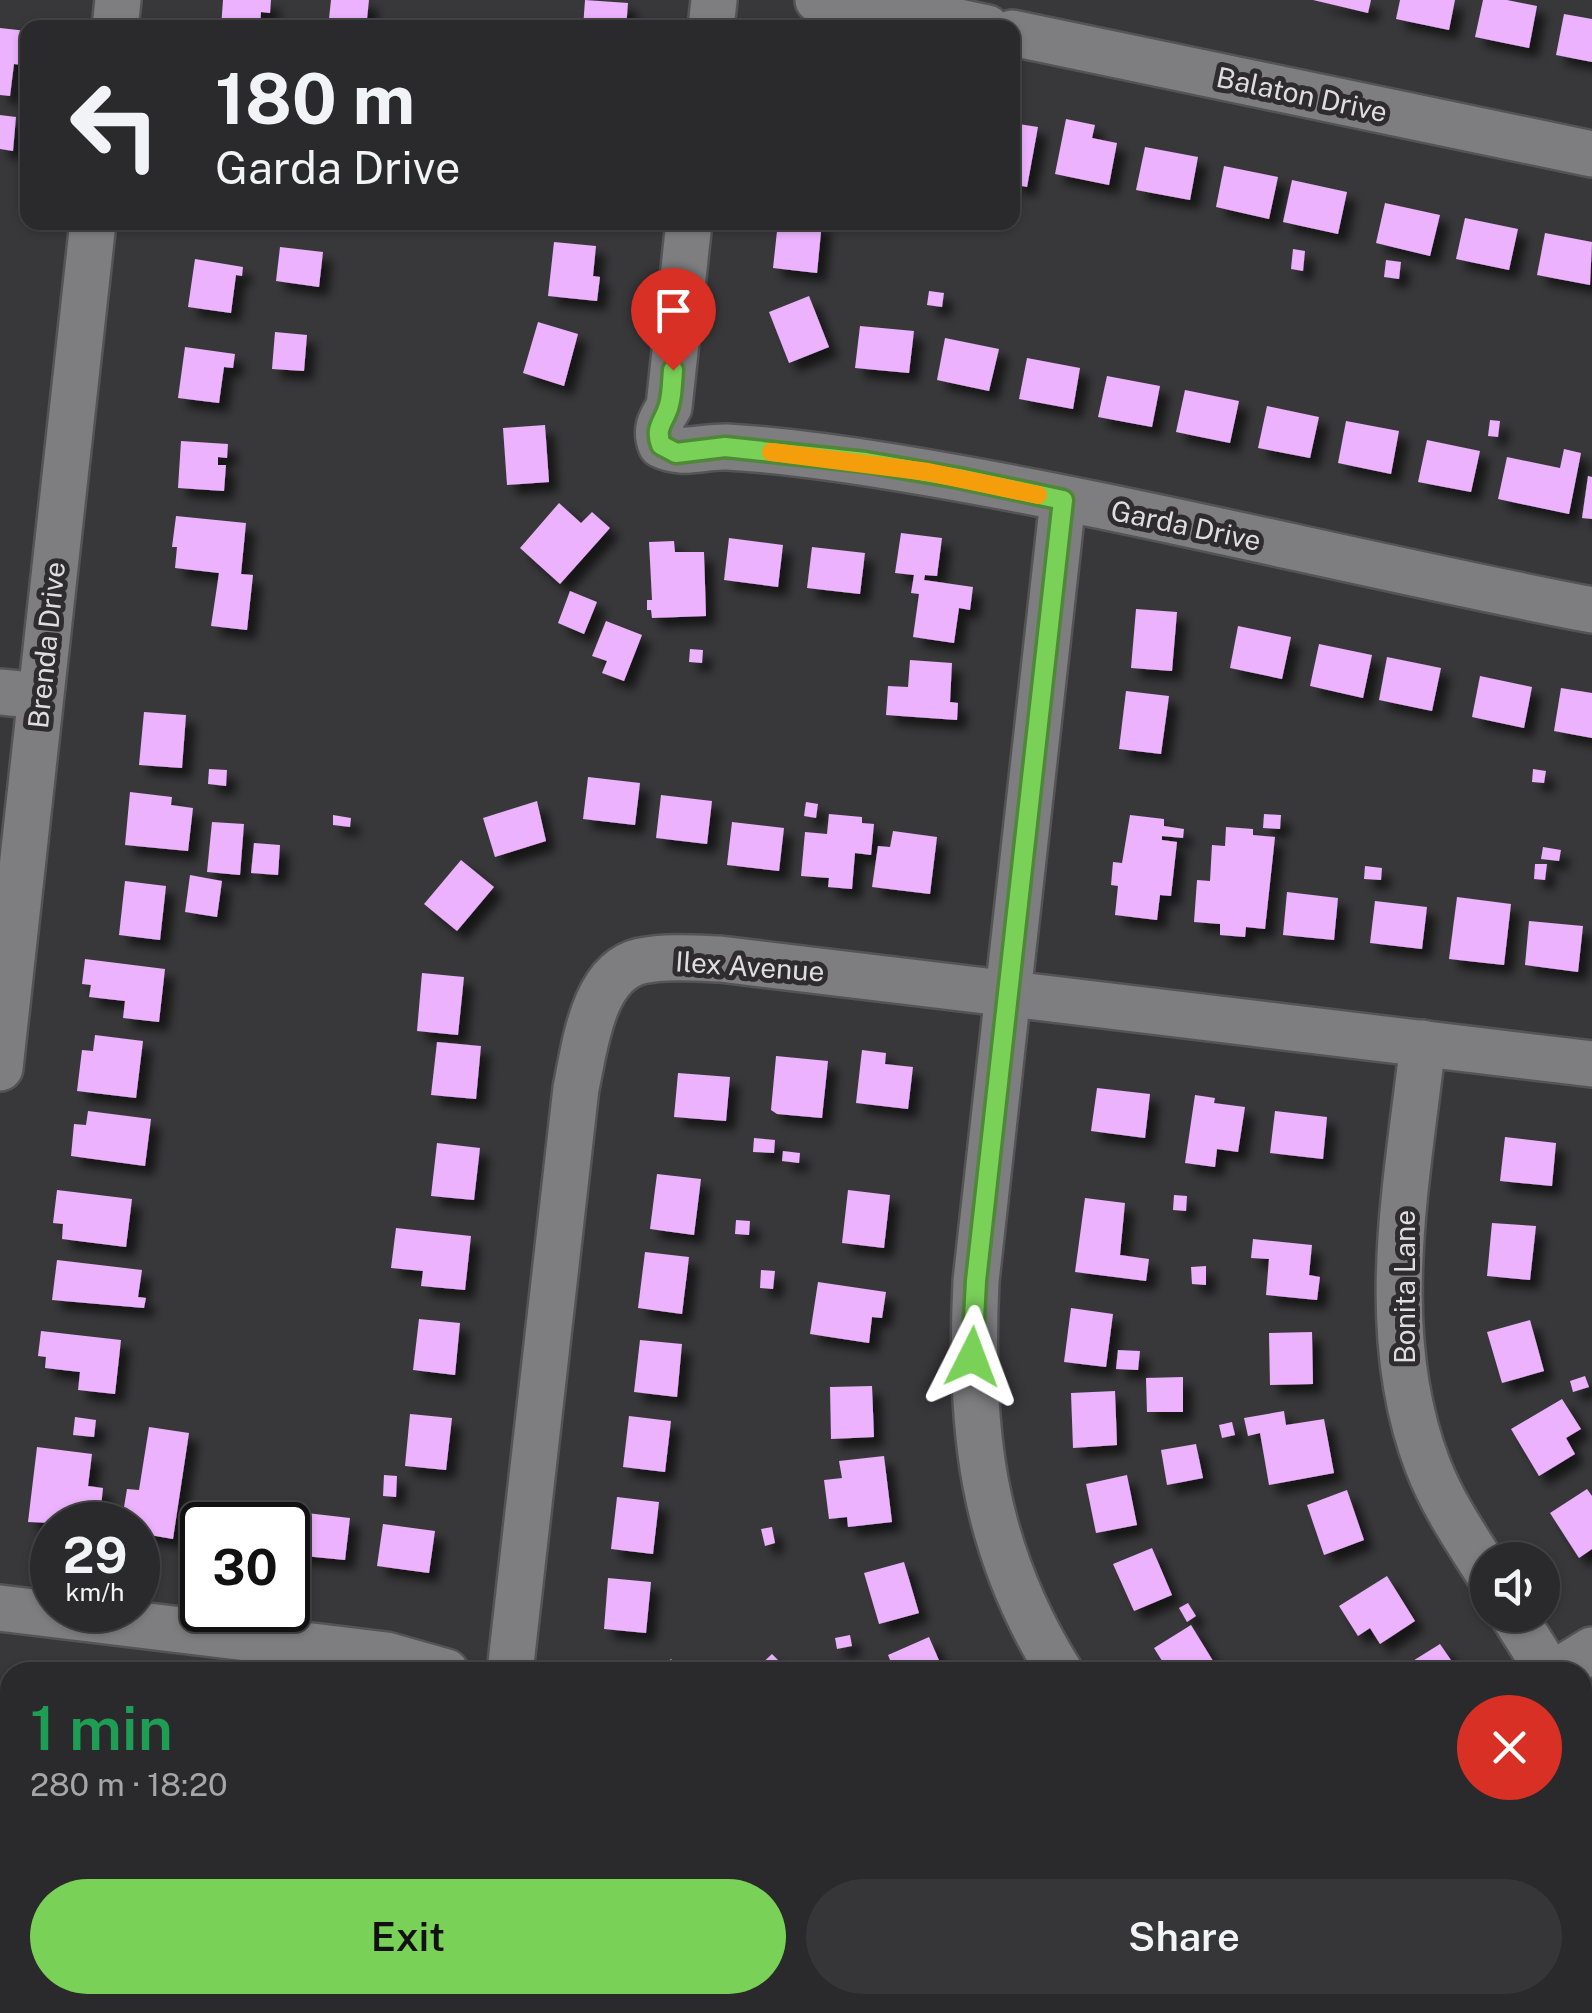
<!DOCTYPE html>
<meta charset="utf-8">
<style>
:root{--surface:#2a292b;--page:#363537;--text:#f1f3f6;--muted:#a5a6a9;--line:#464547;--accent:#79d158}
body{margin:0;font-family:"Public Sans",sans-serif;background:var(--page);color:var(--text);height:100vh;display:flex;flex-direction:column;font-size:38px;white-space:nowrap}
*{box-sizing:border-box;margin:0}
p{font-size:32px;color:var(--muted)}
.icon{flex:none;width:55px;height:55px;fill:none;stroke:currentColor;stroke-width:2;stroke-linecap:round;stroke-linejoin:round}
.map{position:relative;flex:1;overflow:hidden}
.sheet{position:absolute;left:0px;top:1662px;width:1592px;height:352px;display:flex;flex-direction:column;background:var(--surface);border-radius:30px 30px 0 0;box-shadow:0 2px 8px #0004,0 0 0 2px var(--line)}
.sheet>*{flex:none}
.banner{position:absolute;left:20px;top:20px;width:1000px;height:210px;border-radius:20px;box-shadow:0 2px 8px #0004,0 0 0 2px var(--line);background:#2a292b;color:var(--text);overflow:hidden}
.fabs{position:absolute;left:1470px;top:1542px;display:grid;gap:20px}
.fabs a{display:grid;place-items:center;width:90px;height:90px;border-radius:50%;background:var(--surface);box-shadow:0 2px 8px #0004,0 0 0 2px var(--line);font-size:50px}
.speed{position:absolute;left:30px;top:1502px;display:flex;gap:20px;font-size:50px;font-weight:700;text-align:center}
.speed>*{display:grid;place-content:center;width:130px;height:130px;border-radius:50%;background:var(--surface);box-shadow:0 2px 8px #0004,0 0 0 2px var(--line);line-height:1}
.speed small{font-size:25px;font-weight:400}
.speed .limit{border:5px solid #111;border-radius:15px;background:#fff;color:#111}
.pin{position:absolute;display:grid;place-items:center;width:85px;height:85px;color:#fff;margin:-102px -42px;border-radius:50% 50% 50% 0;rotate:-45deg;box-shadow:0 0 10px #0007}
.pin .icon{rotate:45deg}
.me{position:absolute;width:110px;margin:-55px;rotate:3deg;stroke-linejoin:round;filter:drop-shadow(0 0 8px #0008)}
.turn{display:flex;align-items:center;gap:35px;height:210px;padding:0 30px;font-size:45px}
.turn .icon{width:130px;height:130px;stroke-width:2.5}
.turn b{display:block;font-size:70px;line-height:85px}
.round{display:grid;place-items:center;flex:none;width:105px;height:105px;border-radius:52px;background:var(--page)}
.overview{display:flex;align-items:center;justify-content:space-between;height:170px;padding:0 30px}
h1{font-size:60px;font-weight:600;line-height:75px;color:#1e9e55}
.cta{display:flex;gap:20px;margin-top:auto;padding:20px 30px}
.cta a{flex:1;height:115px;border-radius:60px;background:var(--accent);color:#111;font-size:40px;font-weight:600;line-height:115px;text-align:center}
.cta a+a{background:var(--page);color:var(--text)}
.map>svg:first-child{display:block}
.building{fill:#ecb2fd;filter:url(#shadow)}
.lines{fill:none;stroke-linecap:round;stroke-linejoin:round}
.minor-casing{stroke:#555455;stroke-width:50}
.minor{stroke:#7e7d7f;stroke-width:45}
.route-casing{stroke:#4f8839;stroke-width:25}
.route{stroke:#79d158;stroke-width:18}
.slow{stroke:#f59e0b;stroke-width:18}
.labels{text-anchor:middle;dominant-baseline:central;stroke-width:10;stroke-linejoin:round;paint-order:stroke}
.street-label{font-size:28px;fill:#dfdedf;stroke:#2e2c2e}
</style>
<div class="map">
<svg width="1592" height="2013" viewBox="0 0 1592 2013">
<defs>
<filter id="shadow"><feDropShadow dx="9" dy="9" stdDeviation="5" flood-color="#0009"/></filter>
</defs>
<rect width="100%" height="100%" fill="#383739"/>
<g class="building">
<path d="M 223,0 L 271,0 L 270,13 L 261,12 L 260,28 L 221,28 Z"/>
<path d="M 331,0 L 369,0 L 366,28 L 328,28 Z"/>
<path d="M 585,0 L 628,3 L 626,28 L 583,28 Z"/>
<path d="M 1313,0 L 1371,0 L 1368,13 Z"/>
<path d="M 1400,0 L 1455,0 L 1449,30 L 1396,19 Z"/>
<path d="M 1483,0 L 1507,0 L 1537,6 L 1529,48 L 1475,37 Z"/>
<path d="M 1564,14 L 1592,19 L 1592,62 L 1556,55 Z"/>
<path d="M 0,28 L 27,31 L 23,65 L 14,64 L 10,96 L 0,95 Z"/>
<path d="M 0,115 L 16,117 L 13,151 L 0,149 Z"/>
<path d="M 1066,119 L 1095,125 L 1092,138 L 1117,143 L 1109,185 L 1055,174 Z"/>
<path d="M 1012,123 L 1038,127 L 1027,187 L 1012,184 Z"/>
<path d="M 1145,147 L 1198,157 L 1190,200 L 1136,190 Z"/>
<path d="M 1224,166 L 1278,177 L 1269,219 L 1216,207 Z"/>
<path d="M 1292,180 L 1347,192 L 1338,234 L 1283,222 Z"/>
<path d="M 1385,203 L 1440,215 L 1430,256 L 1376,243 Z"/>
<path d="M 1465,218 L 1518,229 L 1509,270 L 1456,259 Z"/>
<path d="M 778,222 L 822,222 L 817,273 L 773,268 Z"/>
<path d="M 1545,233 L 1592,242 L 1590,285 L 1537,275 Z"/>
<path d="M 554,242 L 596,246 L 593,276 L 600,277 L 597,301 L 548,296 Z"/>
<path d="M 280,247 L 323,252 L 319,287 L 276,281 Z"/>
<path d="M 1293,249 L 1305,251 L 1303,271 L 1291,269 Z"/>
<path d="M 195,259 L 243,267 L 242,276 L 236,275 L 231,313 L 188,307 Z"/>
<path d="M 1386,260 L 1401,262 L 1399,279 L 1384,277 Z"/>
<path d="M 929,291 L 944,293 L 942,307 L 927,305 Z"/>
<path d="M 809,296 L 829,347 L 789,363 L 769,312 Z"/>
<path d="M 538,322 L 578,334 L 564,386 L 523,373 Z"/>
<path d="M 860,326 L 914,331 L 909,373 L 855,368 Z"/>
<path d="M 275,332 L 307,335 L 304,371 L 272,369 Z"/>
<path d="M 945,338 L 999,349 L 989,391 L 937,380 Z"/>
<path d="M 185,347 L 235,354 L 233,368 L 224,367 L 219,403 L 178,398 Z"/>
<path d="M 1027,358 L 1080,368 L 1073,409 L 1019,399 Z"/>
<path d="M 1107,376 L 1160,386 L 1152,427 L 1098,417 Z"/>
<path d="M 1185,390 L 1239,401 L 1230,443 L 1176,432 Z"/>
<path d="M 1267,406 L 1319,417 L 1310,458 L 1258,448 Z"/>
<path d="M 1490,420 L 1500,421 L 1498,437 L 1488,436 Z"/>
<path d="M 1346,421 L 1399,431 L 1391,474 L 1338,463 Z"/>
<path d="M 545,425 L 549,482 L 507,485 L 503,428 Z"/>
<path d="M 1427,440 L 1480,451 L 1471,492 L 1418,482 Z"/>
<path d="M 181,441 L 228,444 L 227,458 L 218,457 L 218,465 L 226,465 L 224,491 L 178,488 Z"/>
<path d="M 1564,449 L 1581,453 L 1569,514 L 1498,499 L 1507,457 L 1560,468 Z"/>
<path d="M 1588,476 L 1592,477 L 1592,519 L 1582,518 Z"/>
<path d="M 559,503 L 581,523 L 592,512 L 610,528 L 560,584 L 520,548 Z"/>
<path d="M 176,516 L 246,523 L 241,574 L 253,575 L 247,630 L 211,626 L 219,573 L 175,568 L 177,547 L 172,547 Z"/>
<path d="M 901,533 L 942,538 L 937,576 L 925,575 L 924,580 L 973,587 L 970,610 L 959,608 L 954,643 L 913,637 L 919,594 L 911,593 L 914,575 L 895,573 Z"/>
<path d="M 729,538 L 783,545 L 778,587 L 724,580 Z"/>
<path d="M 674,541 L 675,552 L 704,552 L 706,616 L 652,618 L 651,610 L 647,610 L 647,600 L 652,600 L 649,542 Z"/>
<path d="M 812,547 L 865,553 L 860,594 L 807,588 Z"/>
<path d="M 570,591 L 597,602 L 584,634 L 558,623 Z"/>
<path d="M 1136,609 L 1177,612 L 1172,671 L 1131,668 Z"/>
<path d="M 606,621 L 642,635 L 624,681 L 602,673 L 607,661 L 592,656 Z"/>
<path d="M 1238,626 L 1291,637 L 1282,679 L 1230,668 Z"/>
<path d="M 1319,644 L 1372,655 L 1363,698 L 1310,686 Z"/>
<path d="M 690,649 L 703,650 L 702,663 L 689,662 Z"/>
<path d="M 1387,657 L 1441,668 L 1432,711 L 1379,700 Z"/>
<path d="M 910,660 L 952,663 L 950,702 L 958,703 L 957,720 L 886,715 L 888,686 L 908,687 Z"/>
<path d="M 1480,676 L 1532,687 L 1524,728 L 1472,717 Z"/>
<path d="M 1561,688 L 1592,693 L 1592,738 L 1554,731 Z"/>
<path d="M 1126,691 L 1169,696 L 1161,754 L 1119,749 Z"/>
<path d="M 144,712 L 186,715 L 182,768 L 139,765 Z"/>
<path d="M 209,769 L 227,770 L 226,786 L 208,784 Z"/>
<path d="M 1533,769 L 1546,771 L 1544,783 L 1532,782 Z"/>
<path d="M 588,777 L 640,783 L 635,825 L 583,819 Z"/>
<path d="M 130,792 L 172,797 L 171,805 L 193,808 L 188,851 L 125,845 Z"/>
<path d="M 661,795 L 712,801 L 707,844 L 656,838 Z"/>
<path d="M 537,801 L 546,841 L 495,857 L 483,818 Z"/>
<path d="M 806,802 L 818,804 L 816,818 L 804,816 Z"/>
<path d="M 829,814 L 862,817 L 862,823 L 874,824 L 871,855 L 855,853 L 852,889 L 828,887 L 829,878 L 801,876 L 805,832 L 827,834 Z"/>
<path d="M 1264,814 L 1281,815 L 1280,829 L 1263,828 Z"/>
<path d="M 333,815 L 351,818 L 350,827 L 333,825 Z"/>
<path d="M 1130,815 L 1164,819 L 1164,826 L 1184,829 L 1183,838 L 1162,836 L 1162,840 L 1177,842 L 1171,896 L 1160,895 L 1157,920 L 1115,915 L 1118,886 L 1111,885 L 1113,862 L 1122,863 Z"/>
<path d="M 212,822 L 244,824 L 240,875 L 207,872 Z"/>
<path d="M 732,822 L 784,828 L 779,871 L 727,865 Z"/>
<path d="M 1226,827 L 1253,829 L 1253,835 L 1275,837 L 1265,929 L 1246,927 L 1245,937 L 1220,935 L 1220,924 L 1194,922 L 1197,880 L 1210,881 L 1212,845 L 1225,846 Z"/>
<path d="M 893,831 L 937,837 L 930,894 L 872,887 L 878,846 L 890,847 Z"/>
<path d="M 254,843 L 280,845 L 278,875 L 251,873 Z"/>
<path d="M 1543,847 L 1561,850 L 1559,861 L 1541,859 Z"/>
<path d="M 461,860 L 494,887 L 457,931 L 424,904 Z"/>
<path d="M 1535,864 L 1547,864 L 1545,880 L 1534,879 Z"/>
<path d="M 1365,866 L 1382,868 L 1381,880 L 1364,879 Z"/>
<path d="M 190,875 L 222,881 L 217,917 L 185,912 Z"/>
<path d="M 125,881 L 166,886 L 160,940 L 119,935 Z"/>
<path d="M 1287,892 L 1338,898 L 1334,940 L 1283,935 Z"/>
<path d="M 1457,897 L 1511,904 L 1504,965 L 1449,959 Z"/>
<path d="M 1375,901 L 1427,907 L 1422,949 L 1370,943 Z"/>
<path d="M 1529,921 L 1583,926 L 1578,972 L 1525,965 Z"/>
<path d="M 85,959 L 165,969 L 159,1022 L 123,1018 L 125,1001 L 89,997 L 91,985 L 82,984 Z"/>
<path d="M 422,973 L 464,977 L 458,1035 L 417,1031 Z"/>
<path d="M 95,1035 L 143,1041 L 136,1098 L 77,1091 L 82,1050 L 93,1051 Z"/>
<path d="M 437,1042 L 481,1046 L 476,1099 L 431,1095 Z"/>
<path d="M 862,1050 L 886,1053 L 885,1064 L 913,1067 L 908,1109 L 856,1103 Z"/>
<path d="M 776,1056 L 828,1061 L 822,1118 L 777,1114 L 771,1110 Z"/>
<path d="M 678,1073 L 730,1077 L 726,1121 L 674,1117 Z"/>
<path d="M 1097,1088 L 1150,1094 L 1145,1138 L 1091,1131 Z"/>
<path d="M 1195,1095 L 1215,1098 L 1214,1103 L 1245,1107 L 1238,1152 L 1217,1149 L 1215,1167 L 1185,1163 Z"/>
<path d="M 88,1111 L 151,1119 L 145,1166 L 71,1156 L 74,1124 L 86,1125 Z"/>
<path d="M 1275,1111 L 1327,1117 L 1323,1159 L 1270,1153 Z"/>
<path d="M 1505,1137 L 1556,1143 L 1552,1186 L 1500,1181 Z"/>
<path d="M 754,1138 L 775,1140 L 774,1153 L 753,1152 Z"/>
<path d="M 437,1143 L 480,1148 L 474,1200 L 431,1196 Z"/>
<path d="M 783,1151 L 800,1153 L 799,1163 L 782,1161 Z"/>
<path d="M 657,1174 L 701,1179 L 694,1235 L 650,1229 Z"/>
<path d="M 57,1190 L 132,1199 L 126,1247 L 62,1239 L 63,1224 L 53,1223 Z"/>
<path d="M 848,1190 L 890,1195 L 884,1248 L 842,1243 Z"/>
<path d="M 1174,1195 L 1187,1196 L 1186,1211 L 1173,1210 Z"/>
<path d="M 1085,1198 L 1125,1203 L 1120,1255 L 1149,1259 L 1146,1281 L 1075,1272 Z"/>
<path d="M 736,1220 L 750,1221 L 749,1235 L 735,1234 Z"/>
<path d="M 1492,1223 L 1536,1226 L 1530,1280 L 1487,1276 Z"/>
<path d="M 396,1228 L 471,1236 L 465,1290 L 421,1286 L 423,1271 L 391,1268 Z"/>
<path d="M 1253,1239 L 1312,1245 L 1309,1275 L 1320,1277 L 1317,1300 L 1266,1295 L 1269,1259 L 1251,1258 Z"/>
<path d="M 645,1252 L 689,1257 L 682,1314 L 638,1308 Z"/>
<path d="M 57,1260 L 142,1270 L 138,1297 L 146,1298 L 144,1308 L 52,1300 Z"/>
<path d="M 1206,1266 L 1206,1285 L 1192,1284 L 1191,1267 Z"/>
<path d="M 761,1270 L 775,1271 L 773,1289 L 760,1288 Z"/>
<path d="M 818,1282 L 886,1292 L 882,1318 L 872,1317 L 869,1343 L 810,1334 Z"/>
<path d="M 1071,1308 L 1113,1314 L 1106,1367 L 1064,1362 Z"/>
<path d="M 419,1319 L 460,1323 L 455,1375 L 413,1370 Z"/>
<path d="M 1530,1320 L 1544,1371 L 1502,1383 L 1487,1332 Z"/>
<path d="M 41,1331 L 121,1340 L 115,1394 L 78,1390 L 80,1372 L 45,1368 L 46,1357 L 38,1356 Z"/>
<path d="M 1312,1332 L 1313,1384 L 1270,1385 L 1269,1333 Z"/>
<path d="M 640,1340 L 682,1344 L 677,1397 L 634,1392 Z"/>
<path d="M 1118,1350 L 1140,1351 L 1138,1370 L 1116,1369 Z"/>
<path d="M 1585,1376 L 1589,1387 L 1573,1392 L 1570,1381 Z"/>
<path d="M 1183,1377 L 1183,1412 L 1147,1412 L 1146,1378 Z"/>
<path d="M 872,1386 L 874,1437 L 831,1439 L 830,1387 Z"/>
<path d="M 1115,1391 L 1117,1445 L 1073,1448 L 1071,1393 Z"/>
<path d="M 1562,1399 L 1581,1429 L 1566,1438 L 1575,1454 L 1539,1476 L 1511,1429 Z"/>
<path d="M 1284,1411 L 1286,1425 L 1324,1419 L 1334,1473 L 1269,1485 L 1260,1433 L 1248,1436 L 1244,1418 Z"/>
<path d="M 410,1414 L 452,1418 L 446,1470 L 405,1466 Z"/>
<path d="M 629,1416 L 671,1421 L 665,1472 L 623,1467 Z"/>
<path d="M 75,1417 L 96,1420 L 94,1437 L 73,1435 Z"/>
<path d="M 1232,1422 L 1235,1435 L 1222,1438 L 1219,1425 Z"/>
<path d="M 149,1427 L 189,1433 L 173,1539 L 138,1533 L 138,1525 L 121,1525 L 127,1489 L 139,1490 Z"/>
<path d="M 1196,1444 L 1203,1478 L 1167,1485 L 1161,1450 Z"/>
<path d="M 37,1447 L 92,1454 L 88,1486 L 103,1488 L 99,1525 L 28,1522 Z"/>
<path d="M 884,1456 L 892,1522 L 848,1527 L 847,1517 L 829,1519 L 824,1480 L 842,1478 L 839,1461 Z"/>
<path d="M 384,1475 L 397,1476 L 396,1497 L 383,1496 Z"/>
<path d="M 1127,1475 L 1137,1525 L 1096,1533 L 1086,1484 Z"/>
<path d="M 1587,1489 L 1592,1496 L 1592,1549 L 1579,1558 L 1550,1513 Z"/>
<path d="M 1347,1490 L 1364,1540 L 1324,1555 L 1307,1505 Z"/>
<path d="M 617,1497 L 659,1502 L 653,1554 L 611,1549 Z"/>
<path d="M 216,1500 L 269,1505 L 267,1525 L 213,1525 Z"/>
<path d="M 298,1512 L 350,1518 L 345,1560 L 294,1555 Z"/>
<path d="M 383,1524 L 435,1531 L 429,1573 L 377,1566 Z"/>
<path d="M 772,1527 L 775,1543 L 765,1546 L 761,1529 Z"/>
<path d="M 1152,1548 L 1172,1595 L 1134,1611 L 1113,1564 Z"/>
<path d="M 904,1562 L 919,1613 L 879,1624 L 864,1573 Z"/>
<path d="M 1387,1576 L 1415,1621 L 1380,1644 L 1370,1628 L 1358,1636 L 1339,1606 Z"/>
<path d="M 608,1578 L 651,1582 L 646,1633 L 604,1629 Z"/>
<path d="M 1188,1603 L 1196,1616 L 1187,1622 L 1179,1608 Z"/>
<path d="M 1191,1625 L 1218,1669 L 1212,1672 L 1169,1672 L 1154,1648 Z"/>
<path d="M 850,1635 L 852,1646 L 837,1649 L 835,1638 Z"/>
<path d="M 929,1637 L 944,1672 L 895,1672 L 888,1655 Z"/>
<path d="M 1440,1644 L 1453,1663 L 1446,1669 L 1449,1672 L 1395,1672 Z"/>
<path d="M 772,1654 L 790,1672 L 762,1672 L 757,1668 Z"/>
<path d="M 671,1659 L 683,1672 L 657,1672 Z"/>
<path d="M 0,1694 L 10,1695 L 6,1737 L 0,1736 Z"/>
<path d="M 1582,1890 L 1592,1905 L 1592,1920 L 1582,1926 Z"/>
<path d="M 480,2005 L 520,2005 L 515,2013 L 504,2008 L 501,2013 L 492,2013 Z"/>
<path d="M 614,2005 L 663,2005 L 668,2013 L 619,2013 Z"/>
</g>
<g class="lines">
<g class="minor-casing">
<g id="minor">
<path d="M 818,0 L 926,15 L 987,28"/>
<path d="M 115,28 L 118,0"/>
<path d="M 711,28 L 714,0"/>
<path d="M 1012,33 L 1592,154"/>
<path d="M 689,222 L 669,407 C 660,421 655,430 661,445 C 683,456 703,446 727,447 C 782,450 838,458 893,467 C 1127,505 1358,565 1592,610"/>
<path d="M 0,692 L 40,696"/>
<path d="M 1423,1043 C 1407,1183 1376,1331 1428,1466 C 1443,1505 1466,1538 1488,1573"/>
<path d="M 0,1068 L 93,222"/>
<path d="M 0,1608 L 386,1655 L 446,1672"/>
<path d="M 1513,1615 L 1549,1672"/>
<path d="M 510,1672 L 576,1088 C 585,1047 592,972 641,961 C 666,956 695,958 720,959 L 1592,1064"/>
<path d="M 1060,1672 C 981,1546 969,1426 976,1281 L 1063,500"/>
<path d="M 1556,1672 L 1592,1650"/>
<path d="M 1582,1725 L 1592,1740"/>
<path d="M 764,2005 L 769,2013"/>
<path d="M 1268,2005 L 1273,2013"/>
<path d="M 343,2013 L 348,2005"/>
</g>
</g>
<use href="#minor" class="minor"/>
</g>
<g class="lines">
<g class="route-casing">
<path id="route" d="M 673,370 C 672,381 672,395 669,405 C 665,421 654,427 661,445 L 676,453 L 725,447 L 866,462 L 959,478 L 1063,500 L 976,1281 L 972,1357"/>
</g>
<use href="#route" class="route"/>
<path class="slow" d="M 771,452 L 928,472 L 1038,495"/>
</g>
<g class="labels">
<g class="street-label">
<text transform="translate(1302 94) rotate(12)">Balaton Drive</text>
<text transform="translate(1186 525) rotate(12)">Garda Drive</text>
<text transform="translate(46 645) rotate(-84)">Brenda Drive</text>
<text transform="translate(750 966) rotate(4)">Ilex Avenue</text>
<text transform="translate(1404 1287) rotate(-90)">Bonita Lane</text>
</g>
</g>
</svg>
<div class="fabs">
<a><svg class="icon" aria-label="sound" viewBox="0 0 24 24"><path d="M4 9h4l5-4v14l-5-4H4zM17 9q2 3 0 6"/></svg></a>
</div>
<div class="speed"><div>29<small>km/h</small></div><div class="limit">30</div></div>
<div class="pin" style="left:673px;top:370px;background:#d93025"><svg class="icon" aria-label="arrive" viewBox="0 0 24 24"><path d="M6 21V4h12l-3 4 3 4H6"/></svg></div>
<svg class="me" style="left:972px;top:1357px" viewBox="-20 -20 40 40"><path d="M0-17L14 15 0 8-14 15z" fill="#79d158" stroke="#fff" stroke-width="4"/></svg>
<div class="banner">
<div class="turn"><svg class="icon" aria-label="left" viewBox="0 0 24 24"><path d="M17 20v-9H6M10 6l-5 5 5 5"/></svg><div><b>180 m</b>Garda Drive</div></div>
</div>
<section class="sheet">
<div class="overview"><div><h1>1 min</h1><p>280 m · 18:20</p></div><a class="round" style="background:#d93025;color:#fff"><svg class="icon" aria-label="close" viewBox="0 0 24 24"><path d="M6 6l12 12M18 6L6 18"/></svg></a></div>
<div class="cta"><a>Exit</a><a>Share</a></div>
</section>
</div>
